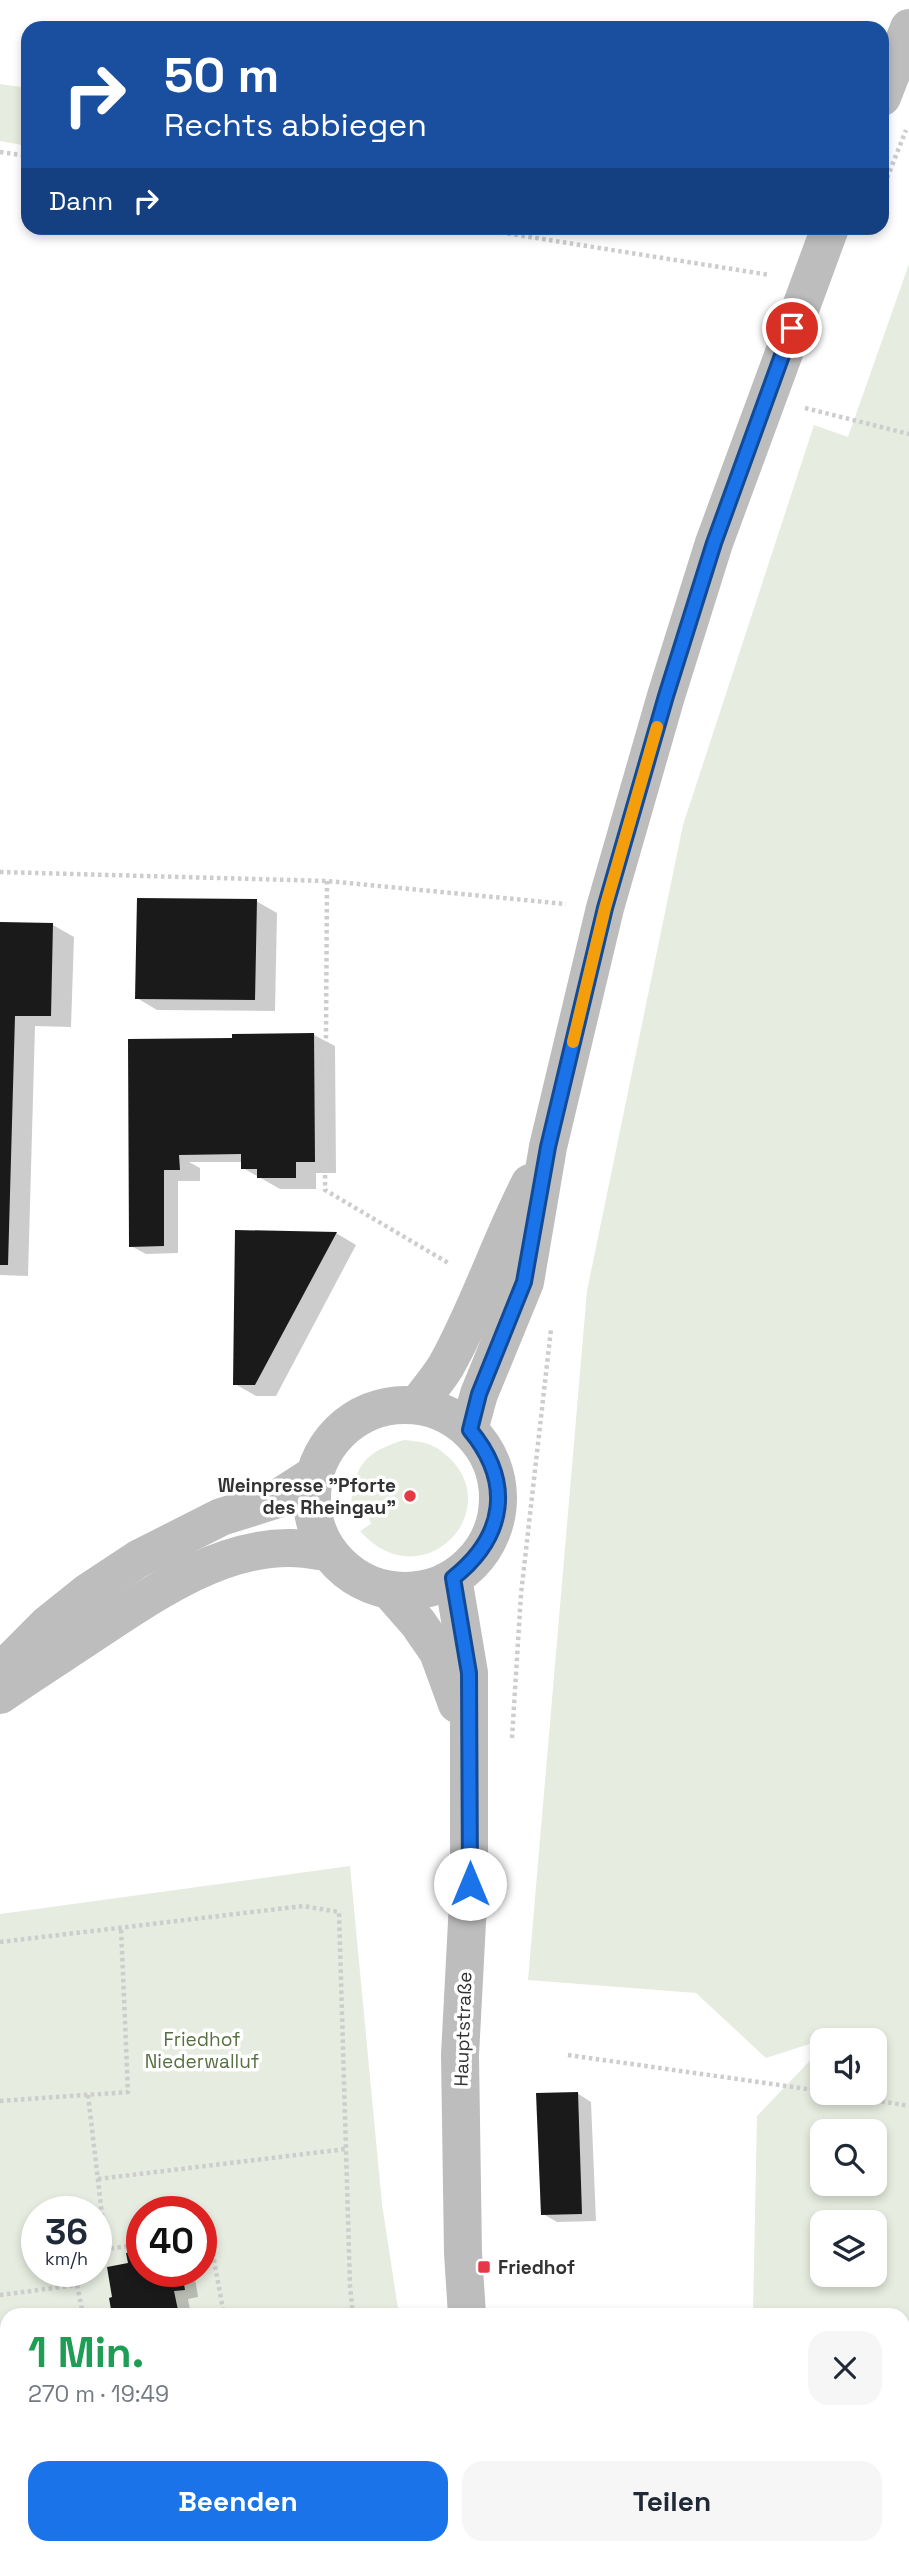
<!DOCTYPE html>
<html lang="de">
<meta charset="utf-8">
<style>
:root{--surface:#fff;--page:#f6f6f7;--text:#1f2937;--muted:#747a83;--accent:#1a73e8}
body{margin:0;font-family:"Space Grotesk",sans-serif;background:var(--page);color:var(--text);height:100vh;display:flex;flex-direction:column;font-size:26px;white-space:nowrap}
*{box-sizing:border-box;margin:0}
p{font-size:23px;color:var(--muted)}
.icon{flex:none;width:38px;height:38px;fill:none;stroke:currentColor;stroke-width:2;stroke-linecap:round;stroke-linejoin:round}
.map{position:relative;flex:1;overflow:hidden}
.side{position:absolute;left:0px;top:2308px;width:910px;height:247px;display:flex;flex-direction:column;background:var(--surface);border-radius:21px 21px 0 0;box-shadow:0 4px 10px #0003}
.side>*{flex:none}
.guide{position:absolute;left:21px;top:21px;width:868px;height:214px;border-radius:21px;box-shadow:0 4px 10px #0003;background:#1a4fa0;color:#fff;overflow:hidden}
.controls{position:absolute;left:810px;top:2028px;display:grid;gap:14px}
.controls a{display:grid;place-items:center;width:77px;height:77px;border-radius:14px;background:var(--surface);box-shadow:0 4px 10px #0003;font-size:35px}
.speed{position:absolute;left:21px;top:2196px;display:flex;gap:14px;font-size:35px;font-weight:700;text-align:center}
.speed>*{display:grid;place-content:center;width:91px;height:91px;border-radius:50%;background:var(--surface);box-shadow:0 4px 10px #0003;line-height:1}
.speed small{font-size:18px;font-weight:400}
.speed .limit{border:10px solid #d22;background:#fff;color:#111}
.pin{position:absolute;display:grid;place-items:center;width:60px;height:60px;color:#fff;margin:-30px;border:4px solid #fff;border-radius:50%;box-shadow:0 2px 7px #0007}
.me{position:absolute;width:77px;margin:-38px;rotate:0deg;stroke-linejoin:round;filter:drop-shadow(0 0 5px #0008)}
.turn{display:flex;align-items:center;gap:24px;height:147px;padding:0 28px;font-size:32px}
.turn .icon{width:91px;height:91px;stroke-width:2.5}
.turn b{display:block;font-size:49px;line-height:60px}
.then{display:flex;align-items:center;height:66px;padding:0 28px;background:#0003;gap:14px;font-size:26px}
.round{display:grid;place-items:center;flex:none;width:74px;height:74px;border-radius:21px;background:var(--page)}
.headline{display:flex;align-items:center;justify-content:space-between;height:119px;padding:0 28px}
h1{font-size:42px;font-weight:700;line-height:52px;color:#1e9e55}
.primary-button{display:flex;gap:14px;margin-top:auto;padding:14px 28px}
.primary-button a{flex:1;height:80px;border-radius:21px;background:var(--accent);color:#fff;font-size:28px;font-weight:700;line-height:80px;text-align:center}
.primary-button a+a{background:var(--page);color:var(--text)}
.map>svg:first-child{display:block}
.green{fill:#e6ecdf;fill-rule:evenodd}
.shadow{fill:#0003}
.building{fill:#1a1a1a}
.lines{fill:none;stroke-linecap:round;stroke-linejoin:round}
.path{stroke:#cdcdcd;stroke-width:4.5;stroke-dasharray:3.5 3.5;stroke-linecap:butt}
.street{stroke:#d0d0d0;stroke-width:38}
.secondary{stroke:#bdbdbd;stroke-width:38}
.route-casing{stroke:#114b97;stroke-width:18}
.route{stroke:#1a73e8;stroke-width:12}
.slow{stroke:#f59e0b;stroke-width:12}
.poi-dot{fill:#e63946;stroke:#fff;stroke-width:2.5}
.labels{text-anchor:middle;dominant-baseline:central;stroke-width:7;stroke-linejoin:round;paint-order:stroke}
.poi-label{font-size:19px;font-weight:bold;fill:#333;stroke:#fff;text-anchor:end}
.street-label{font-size:19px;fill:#333;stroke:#fff}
.park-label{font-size:19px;fill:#56703f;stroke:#fff}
</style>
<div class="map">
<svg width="909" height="2554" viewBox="0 0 909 2554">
<rect width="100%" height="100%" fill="#fff"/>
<g class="green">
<path d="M 0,84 L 28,88 L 28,146 L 0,141 Z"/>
<path d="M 909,264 L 909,2554 L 748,2554 L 748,2548 L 903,2548 L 903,2315 L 753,2315 L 757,2116 L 822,2048 L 822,2093 L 875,2093 L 875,2040 L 822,2040 L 766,2058 L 696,1993 L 528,1980 L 587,1291 L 683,825 L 814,425 L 848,437 ZM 822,2132 L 875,2132 L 875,2184 L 822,2184 ZM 875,2222 L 875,2275 L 822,2275 L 822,2222 Z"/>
<path d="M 404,1440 C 410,1441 418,1441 425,1443 C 437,1446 447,1455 455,1464 C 500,1520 418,1597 360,1531 L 371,1524 L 365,1505 L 351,1507 C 354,1466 364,1452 404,1440 Z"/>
<path d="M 350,1866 L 382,2204 L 399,2315 L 7,2315 L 7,2512 L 0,2490 L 0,1914 ZM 37,2212 L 96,2212 L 96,2272 L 37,2272 ZM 142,2212 L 201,2212 L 201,2272 L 142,2272 Z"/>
<path d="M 18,2548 L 434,2548 L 435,2554 L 20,2554 Z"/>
</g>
<g class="shadow">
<path d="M 256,901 L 277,913 L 275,1011 L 157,1010 L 137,998 Z"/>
<path d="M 0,923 L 53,925 L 74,937 L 71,1027 L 35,1026 L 28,1276 L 0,1275 Z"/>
<path d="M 314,1035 L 335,1046 L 336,1173 L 316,1173 L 316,1189 L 280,1189 L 243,1168 L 243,1162 L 189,1162 L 200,1168 L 200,1181 L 178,1181 L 178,1253 L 146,1254 L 131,1246 L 130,1041 L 234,1040 Z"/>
<path d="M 336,1233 L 356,1245 L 276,1396 L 256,1396 L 235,1384 Z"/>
<path d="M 577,2093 L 591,2102 L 596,2221 L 557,2222 L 543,2214 Z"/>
<path d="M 142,2272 L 194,2272 L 198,2297 L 188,2299 L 191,2315 L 113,2315 L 111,2299 Z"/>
<path d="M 573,2548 L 653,2548 L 654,2554 L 573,2554 Z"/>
</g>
<g class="building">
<path d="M 137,898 L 257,899 L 255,1000 L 135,999 Z"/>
<path d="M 0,922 L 53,923 L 51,1016 L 15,1016 L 8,1265 L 0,1265 Z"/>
<path d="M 314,1033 L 315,1162 L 296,1162 L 296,1178 L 257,1178 L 257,1169 L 241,1169 L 241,1154 L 179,1155 L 180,1170 L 164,1170 L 164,1246 L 129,1247 L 128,1039 L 232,1038 L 232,1034 Z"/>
<path d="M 235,1230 L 337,1232 L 255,1385 L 233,1385 Z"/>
<path d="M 578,2092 L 582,2214 L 541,2215 L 536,2093 Z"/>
<path d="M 142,2250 L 142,2272 L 182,2272 L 185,2290 L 174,2291 L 179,2315 L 112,2315 L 109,2298 L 112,2297 L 107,2267 L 128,2263 L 126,2253 Z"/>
<path d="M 571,2548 L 640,2548 L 641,2554 L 571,2554 Z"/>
</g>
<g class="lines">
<g class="path">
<path d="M 0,152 L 28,156"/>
<path d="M 882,191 L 906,130"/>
<path d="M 473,228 L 770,275"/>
<path d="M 805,408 L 909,434"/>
<path d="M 0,872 L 327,881 L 566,904"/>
<path d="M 327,881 L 325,1190 L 450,1264"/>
<path d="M 512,1738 L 521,1594 L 551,1329"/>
<path d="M 0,1942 L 303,1906 L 339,1912 L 350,2286 L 353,2315"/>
<path d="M 568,2055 L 822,2091"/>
<path d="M 833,2093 L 909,2106"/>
<path d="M 88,2095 L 106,2249"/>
<path d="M 0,2101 L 128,2092 L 121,1928"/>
<path d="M 98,2179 L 346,2149"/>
<path d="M 201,2234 L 209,2233 L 224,2315"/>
<path d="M 96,2262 L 106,2249 L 142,2244"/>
<path d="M 77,2285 L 83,2315"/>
<path d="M 0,2295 L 77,2285 L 88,2272"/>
</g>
<path class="street" d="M 0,2543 L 3,2554"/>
<g class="secondary">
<path d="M 882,97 L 909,28"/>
<circle cx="405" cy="1498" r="93"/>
<path d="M 417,1405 C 427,1392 438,1379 446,1366 C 479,1307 499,1243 530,1183"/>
<path d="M 469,1430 L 479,1394 L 525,1282 L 548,1147 L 605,908 L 666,696 L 714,543 L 830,228"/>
<path d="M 453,1578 L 469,1673 L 469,1884 L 460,2055 L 463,2253 L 467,2315"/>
<path d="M 389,1590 L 418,1623 L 438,1652 L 457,1704"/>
<path d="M 0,1672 L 48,1624 L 88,1592 L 138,1559 L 221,1517 L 275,1500 L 314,1475"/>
<path d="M 0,1695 C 32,1673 65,1652 98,1630 C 154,1593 220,1547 291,1548 C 304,1548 316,1551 329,1552"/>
<path d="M 488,2548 L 489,2554"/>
</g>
</g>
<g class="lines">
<g class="route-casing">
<path id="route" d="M 470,1884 L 469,1673 L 453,1578 C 506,1536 513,1482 470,1430 L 479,1394 L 524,1282 L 548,1147 L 605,908 L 666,696 L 714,543 L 792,328"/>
</g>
<use href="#route" class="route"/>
<path class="slow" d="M 573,1042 L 605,908 L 657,727"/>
</g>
<g class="poi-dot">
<circle cx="410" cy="1496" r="7"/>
<rect x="477" y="2260" width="14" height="14" rx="3.5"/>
</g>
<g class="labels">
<g class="poi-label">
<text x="396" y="1485">Weinpresse "Pforte<tspan x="396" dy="22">des Rheingau"</tspan></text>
<text x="498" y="2267" text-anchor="start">Friedhof</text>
</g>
<g class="street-label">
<text transform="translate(463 2029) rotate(-88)">Hauptstraße</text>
</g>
<g class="park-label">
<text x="202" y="2039">Friedhof<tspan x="202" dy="22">Niederwalluf</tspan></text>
</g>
</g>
</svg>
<div class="controls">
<a><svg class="icon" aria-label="sound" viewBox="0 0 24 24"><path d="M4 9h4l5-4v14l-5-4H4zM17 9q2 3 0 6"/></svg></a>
<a><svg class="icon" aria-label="search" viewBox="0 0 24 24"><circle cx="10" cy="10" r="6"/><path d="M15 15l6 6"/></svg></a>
<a><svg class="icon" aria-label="layers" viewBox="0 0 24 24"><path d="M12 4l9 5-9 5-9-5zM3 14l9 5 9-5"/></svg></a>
</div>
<div class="speed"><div>36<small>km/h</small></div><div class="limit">40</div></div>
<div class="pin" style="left:792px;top:328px;background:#d93025"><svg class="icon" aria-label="arrive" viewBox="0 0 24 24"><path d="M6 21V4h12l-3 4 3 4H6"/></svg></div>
<svg class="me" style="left:470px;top:1884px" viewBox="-20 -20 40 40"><circle r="19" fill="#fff"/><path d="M0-13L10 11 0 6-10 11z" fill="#1a73e8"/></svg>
<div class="guide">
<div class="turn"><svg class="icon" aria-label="right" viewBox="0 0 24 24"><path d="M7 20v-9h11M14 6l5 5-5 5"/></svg><div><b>50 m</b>Rechts abbiegen</div></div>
<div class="then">Dann<svg class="icon" aria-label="right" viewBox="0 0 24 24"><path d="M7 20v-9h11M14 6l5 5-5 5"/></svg></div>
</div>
<section class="side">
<div class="headline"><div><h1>1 Min.</h1><p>270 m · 19:49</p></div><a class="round"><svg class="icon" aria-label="close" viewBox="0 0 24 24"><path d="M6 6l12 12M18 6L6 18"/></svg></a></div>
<div class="primary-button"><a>Beenden</a><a>Teilen</a></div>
</section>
</div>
